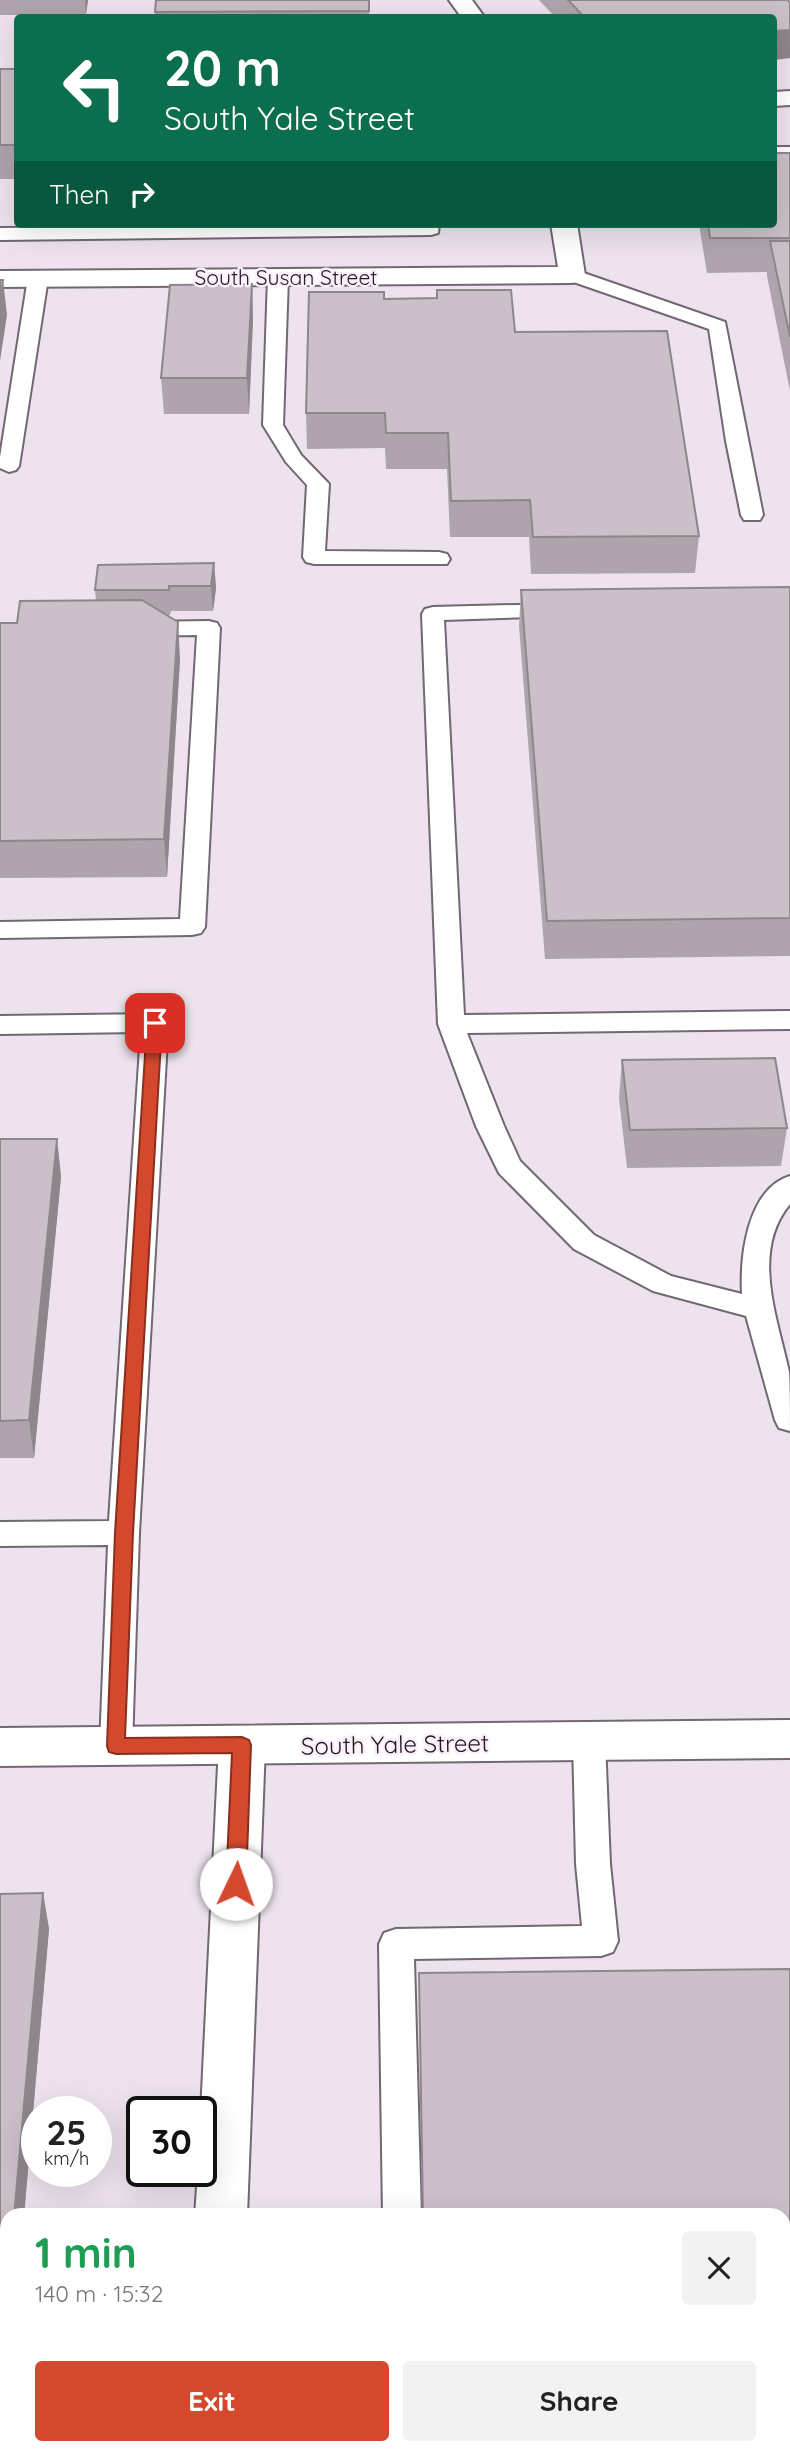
<!DOCTYPE html>
<meta charset="utf-8">
<style>
:root{--surface:#fff;--page:#f2f2f2;--text:#222;--muted:#767676;--accent:#d4492d}
body{margin:0;font-family:Quicksand,sans-serif;background:var(--page);color:var(--text);height:100vh;display:flex;flex-direction:column;font-size:26px;white-space:nowrap}
*{box-sizing:border-box;margin:0}
p{font-size:23px;color:var(--muted)}
.icon{flex:none;width:38px;height:38px;fill:none;stroke:currentColor;stroke-width:2;stroke-linecap:round;stroke-linejoin:round}
.map{position:relative;flex:1;overflow:hidden}
.details{position:absolute;left:0px;top:2208px;width:791px;height:247px;display:flex;flex-direction:column;background:var(--surface);border-radius:21px 21px 0 0;box-shadow:0 7px 28px #0002}
.details>*{flex:none}
.top-card{position:absolute;left:14px;top:14px;width:763px;height:214px;border-radius:7px;box-shadow:0 7px 28px #0002;background:#0b6e4f;color:#fff;overflow:hidden}
.speed{position:absolute;left:21px;top:2096px;display:flex;gap:14px;font-size:35px;font-weight:700;text-align:center}
.speed>*{display:grid;place-content:center;width:91px;height:91px;border-radius:50%;background:var(--surface);box-shadow:0 7px 28px #0002;line-height:1}
.speed small{font-size:18px;font-weight:400}
.speed .limit{border:4px solid #111;border-radius:10px;background:#fff;color:#111}
.pin{position:absolute;display:grid;place-items:center;width:60px;height:60px;color:#fff;margin:-30px;border-radius:14px;box-shadow:0 4px 10px #0006}
.me{position:absolute;width:77px;margin:-38px;rotate:3deg;stroke-linejoin:round;filter:drop-shadow(0 0 5px #0008)}
.turn{display:flex;align-items:center;gap:24px;height:147px;padding:0 35px;font-size:32px}
.turn .icon{width:91px;height:91px;stroke-width:2.5}
.turn b{display:block;font-size:49px;line-height:60px}
.then{display:flex;align-items:center;height:66px;padding:0 35px;background:#0003;gap:14px;font-size:26px}
.round{display:grid;place-items:center;flex:none;width:74px;height:74px;border-radius:7px;background:var(--page)}
.summary{display:flex;align-items:center;justify-content:space-between;height:119px;padding:0 35px}
h1{font-size:42px;font-weight:700;line-height:52px;color:#1e9e55}
.primary-button{display:flex;gap:14px;margin-top:auto;padding:14px 35px}
.primary-button a{flex:1;height:80px;border-radius:7px;background:var(--accent);color:#fff;font-size:28px;font-weight:700;line-height:80px;text-align:center}
.primary-button a+a{background:var(--page);color:var(--text)}
.map>svg:first-child{display:block}
.lines{fill:none;stroke-linecap:round;stroke-linejoin:round}
.lane-casing{stroke:#716872;stroke-width:4}
.street-casing{stroke:#716872;stroke-width:4}
.secondary-casing{stroke:#716872;stroke-width:4}
.lane{fill:#fff;fill-rule:evenodd}
.street{fill:#fff;fill-rule:evenodd}
.secondary{fill:#fff;fill-rule:evenodd}
.wall{fill:#afa4ae}
.shaded-wall{fill:#8e868d}
.building{fill:#cbbfca;stroke:#8e868d;stroke-width:2}
.route{fill:#d4492d;stroke:#8a2f1d;stroke-width:2}
.labels{text-anchor:middle;dominant-baseline:central;stroke-width:5;stroke-linejoin:round;paint-order:stroke}
.far-street-label{font-size:21px;fill:#201c20;stroke:#faeffb}
.street-label{font-size:24px;fill:#201c20;stroke:#faeffb}
</style>
<div class="map">
<svg width="790" height="2455" viewBox="0 0 790 2455">
<rect width="100%" height="100%" fill="#ede2ed"/>
<g class="lines">
<g class="lane-casing">
<g id="lane">
<rect x="774" y="147" width="16" height="10"/>
<path d="M 439,224 L 438,233 L 431,235 L 0,240 L 0,228 Z"/>
<path d="M 572,269 L 725,322 L 763,515 L 760,520 L 744,520 L 741,515 L 726,441 L 709,329 L 565,279 L 562,275 L 565,271 Z"/>
<path d="M 278,271 L 288,277 L 283,425 L 301,455 L 329,484 L 325,551 L 439,552 L 447,554 L 450,559 L 447,564 L 314,564 L 306,562 L 303,557 L 307,485 L 286,462 L 263,425 L 268,277 Z"/>
<path d="M 38,272 L 48,278 L 19,466 L 16,470 L 9,472 L 0,468 L 0,457 L 28,278 Z"/>
<path d="M 556,604 L 564,606 L 567,611 L 564,616 L 444,620 L 464,1015 L 790,1011 L 790,1029 L 467,1033 L 504,1126 L 520,1161 L 594,1235 L 671,1276 L 742,1294 C 740,1257 747,1189 790,1176 L 790,1204 C 750,1252 778,1319 789,1372 C 790,1390 790,1413 790,1431 L 779,1428 L 775,1420 L 746,1316 L 653,1291 L 574,1249 L 499,1173 L 476,1126 L 438,1024 L 422,614 L 425,609 L 433,607 Z"/>
<path d="M 209,621 L 217,623 L 220,628 L 205,927 L 201,933 L 192,935 L 0,938 L 0,922 L 180,919 L 197,635 L 139,636 L 131,634 L 128,629 L 131,624 L 139,622 Z"/>
<path d="M 155,1014 L 164,1017 L 168,1023 L 139,1533 L 132,1746 L 128,1756 L 116,1760 L 104,1756 L 100,1746 L 108,1545 L 0,1546 L 0,1522 L 109,1521 L 141,1032 L 0,1034 L 0,1016 Z"/>
<path d="M 589,1727 L 601,1731 L 605,1741 L 610,1864 L 618,1941 L 613,1952 L 601,1956 L 414,1959 L 421,2216 L 383,2216 L 379,1944 L 384,1933 L 396,1929 L 582,1926 L 576,1864 L 573,1741 L 577,1731 Z"/>
<rect x="386" y="2448" width="40" height="7"/>
</g>
</g>
<g class="street-casing">
<g id="street">
<path d="M 449,0 L 472,0 L 485,18 L 462,18 Z"/>
<path d="M 790,91 L 790,105 L 774,106 L 774,92 Z"/>
<path d="M 551,224 L 577,224 L 585,275 L 581,281 L 572,283 L 0,287 L 0,271 L 558,267 Z"/>
<path d="M 242,1726 L 258,1732 L 265,1745 L 247,2216 L 195,2216 L 198,2172 L 201,2172 L 201,2112 L 219,1745 L 226,1732 Z"/>
<rect x="184" y="2448" width="54" height="7"/>
</g>
</g>
<g class="secondary-casing">
<path id="secondary" d="M 790,1720 L 790,1758 L 0,1766 L 0,1728 Z"/>
</g>
<use href="#lane" class="lane"/>
<use href="#street" class="street"/>
<use href="#secondary" class="secondary"/>
</g>
<g class="wall">
<path d="M 0,0 L 88,0 L 86,15 L 0,15 Z"/>
<path d="M 369,0 L 369,18 L 155,18 L 155,12 Z"/>
<path d="M 539,0 L 788,0 L 774,18 L 556,18 Z"/>
<rect x="0" y="69" width="18" height="110"/>
<path d="M 790,153 L 790,391 L 767,276 L 767,272 L 707,273 L 699,224 L 774,224 Z"/>
<path d="M 252,284 L 253,319 L 249,414 L 164,414 L 161,378 Z"/>
<path d="M 384,299 L 515,332 L 699,536 L 695,573 L 531,574 L 529,537 L 450,537 L 447,469 L 386,469 L 385,448 L 307,449 L 306,413 Z"/>
<path d="M 214,563 L 216,588 L 213,611 L 171,611 L 170,615 L 167,615 L 180,659 L 167,877 L 0,878 L 0,623 L 17,623 L 96,600 L 95,590 Z"/>
<path d="M 790,587 L 790,956 L 545,959 L 519,626 L 521,590 Z"/>
<path d="M 622,1060 L 787,1128 L 781,1166 L 627,1168 L 619,1098 Z"/>
<path d="M 0,1139 L 57,1139 L 61,1177 L 34,1458 L 0,1458 Z"/>
<path d="M 43,1893 L 49,1929 L 24,2216 L 7,2216 L 7,2328 L 0,2328 L 0,1894 Z"/>
<path d="M 790,1969 L 790,2455 L 426,2455 L 426,2448 L 784,2448 L 784,2216 L 422,2216 L 419,1973 Z"/>
</g>
<g class="shaded-wall">
<path d="M 85,0 L 88,0 L 86,15 Z"/>
<path d="M 790,30 L 790,58 L 774,60 L 774,31 Z"/>
<path d="M 3,280 L 7,315 L 0,361 L 0,302 Z"/>
<path d="M 252,284 L 253,319 L 249,414 L 247,378 Z"/>
<path d="M 214,563 L 216,588 L 213,611 L 211,586 Z"/>
<path d="M 178,622 L 180,659 L 167,877 L 164,839 Z"/>
<path d="M 57,1139 L 61,1177 L 34,1458 L 29,1420 Z"/>
<path d="M 43,1893 L 49,1929 L 24,2216 L 14,2216 Z"/>
</g>
<g class="building">
<path d="M 156,0 L 369,0 L 369,11 L 155,12 Z"/>
<path d="M 568,0 L 788,0 L 790,3 L 790,30 L 774,31 L 774,18 L 585,18 Z"/>
<rect x="0" y="69" width="18" height="76"/>
<path d="M 774,153 L 790,153 L 790,238 L 710,238 L 708,224 L 774,224 Z"/>
<path d="M 770,241 L 790,241 L 790,337 Z"/>
<path d="M 0,280 L 3,280 L 0,302 Z"/>
<path d="M 252,284 L 247,378 L 161,378 L 170,285 Z"/>
<path d="M 437,290 L 511,290 L 515,332 L 667,331 L 699,536 L 533,537 L 530,500 L 451,501 L 448,433 L 386,433 L 385,413 L 306,413 L 309,292 L 384,292 L 384,299 L 437,298 Z"/>
<path d="M 214,563 L 211,586 L 169,586 L 169,590 L 95,590 L 98,565 Z"/>
<path d="M 790,587 L 790,918 L 547,921 L 521,590 Z"/>
<path d="M 142,600 L 178,622 L 164,839 L 0,841 L 0,623 L 17,623 L 20,601 Z"/>
<path d="M 775,1058 L 787,1128 L 630,1130 L 622,1060 Z"/>
<path d="M 0,1139 L 57,1139 L 29,1420 L 0,1421 Z"/>
<path d="M 43,1893 L 14,2216 L 7,2216 L 7,2296 L 0,2296 L 0,1894 Z"/>
<path d="M 790,1969 L 790,2446 L 784,2446 L 784,2216 L 423,2216 L 419,1973 Z"/>
<path d="M 427,2448 L 543,2448 L 427,2449 Z"/>
</g>
<path class="route" d="M 155,1018 L 162,1023 L 133,1533 L 125,1738 L 242,1737 L 249,1740 L 251,1745 L 246,1884 L 243,1890 L 236,1892 L 229,1890 L 226,1884 L 232,1753 L 116,1754 L 109,1752 L 107,1746 L 115,1533 L 147,1023 Z"/>
<g class="labels">
<g class="far-street-label">
<text x="286" y="277">South Susan Street</text>
</g>
<g class="street-label">
<text transform="translate(395 1744) rotate(-1)">South Yale Street</text>
</g>
</g>
</svg>
<div class="speed"><div>25<small>km/h</small></div><div class="limit">30</div></div>
<div class="pin" style="left:155px;top:1023px;background:#d93025"><svg class="icon" aria-label="arrive" viewBox="0 0 24 24"><path d="M6 21V4h12l-3 4 3 4H6"/></svg></div>
<svg class="me" style="left:236px;top:1884px" viewBox="-20 -20 40 40"><circle r="19" fill="#fff"/><path d="M0-13L10 11 0 6-10 11z" fill="#d4492d"/></svg>
<div class="top-card">
<div class="turn"><svg class="icon" aria-label="left" viewBox="0 0 24 24"><path d="M17 20v-9H6M10 6l-5 5 5 5"/></svg><div><b>20 m</b>South Yale Street</div></div>
<div class="then">Then<svg class="icon" aria-label="right" viewBox="0 0 24 24"><path d="M7 20v-9h11M14 6l5 5-5 5"/></svg></div>
</div>
<section class="details">
<div class="summary"><div><h1>1 min</h1><p>140 m · 15:32</p></div><a class="round"><svg class="icon" aria-label="close" viewBox="0 0 24 24"><path d="M6 6l12 12M18 6L6 18"/></svg></a></div>
<div class="primary-button"><a>Exit</a><a>Share</a></div>
</section>
</div>
